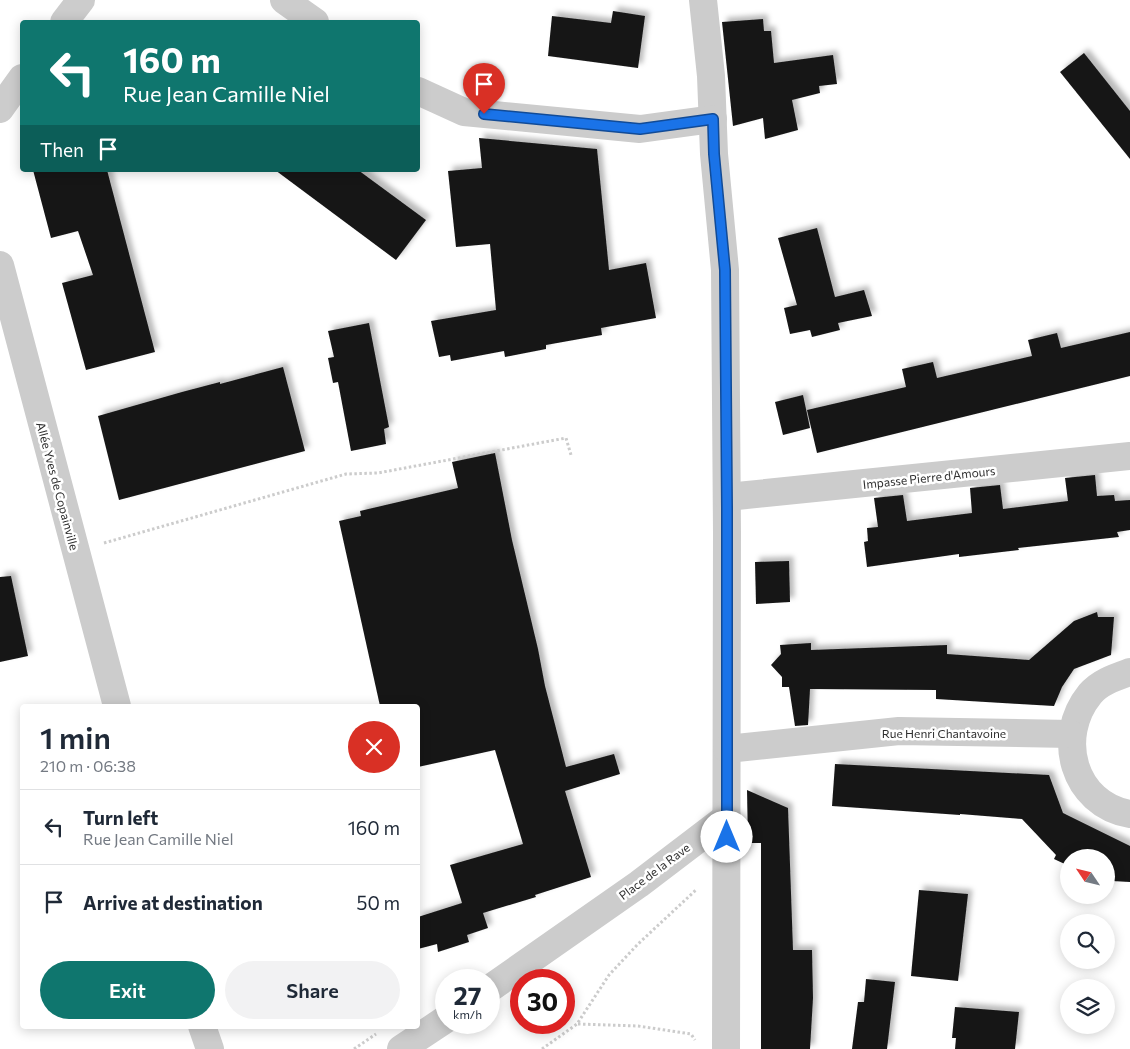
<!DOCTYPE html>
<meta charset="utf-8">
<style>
:root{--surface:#fff;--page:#f2f2f3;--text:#1f2937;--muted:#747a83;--line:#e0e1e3;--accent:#0f766e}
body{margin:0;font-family:Commissioner,sans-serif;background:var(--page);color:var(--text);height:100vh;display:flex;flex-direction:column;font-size:19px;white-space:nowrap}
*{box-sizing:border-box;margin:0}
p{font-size:16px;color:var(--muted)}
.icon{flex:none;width:28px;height:28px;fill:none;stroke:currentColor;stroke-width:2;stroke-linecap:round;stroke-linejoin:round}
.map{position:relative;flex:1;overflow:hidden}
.details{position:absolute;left:20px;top:704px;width:400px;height:325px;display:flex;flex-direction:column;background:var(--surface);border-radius:5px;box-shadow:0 2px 12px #0003}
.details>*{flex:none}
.guide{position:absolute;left:20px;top:20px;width:400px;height:152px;border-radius:5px;box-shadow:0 2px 12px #0003;background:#0f766e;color:#fff;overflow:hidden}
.needle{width:32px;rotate:305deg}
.fabs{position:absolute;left:1060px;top:849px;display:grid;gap:10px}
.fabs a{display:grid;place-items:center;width:55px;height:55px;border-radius:50%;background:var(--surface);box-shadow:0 2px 12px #0003;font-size:25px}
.speed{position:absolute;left:435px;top:969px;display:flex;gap:10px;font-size:25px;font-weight:700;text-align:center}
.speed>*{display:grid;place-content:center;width:65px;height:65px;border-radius:50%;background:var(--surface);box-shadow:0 2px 12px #0003;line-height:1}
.speed small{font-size:12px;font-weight:400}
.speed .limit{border:8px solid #d22;background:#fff;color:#111}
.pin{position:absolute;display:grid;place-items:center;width:42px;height:42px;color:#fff;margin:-51px -21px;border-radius:50% 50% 50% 0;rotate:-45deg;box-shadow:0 0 5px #0007}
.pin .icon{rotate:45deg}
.me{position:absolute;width:55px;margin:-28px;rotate:0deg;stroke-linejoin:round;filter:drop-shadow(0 0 4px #0008)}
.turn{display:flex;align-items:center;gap:18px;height:105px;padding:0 20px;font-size:22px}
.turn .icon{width:65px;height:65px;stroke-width:2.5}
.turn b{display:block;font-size:35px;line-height:42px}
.then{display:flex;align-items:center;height:48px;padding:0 20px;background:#0003;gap:10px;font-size:19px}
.round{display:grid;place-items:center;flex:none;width:52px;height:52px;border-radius:26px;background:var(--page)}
.head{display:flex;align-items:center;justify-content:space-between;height:85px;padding:0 20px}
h1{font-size:30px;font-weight:600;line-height:38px}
.action{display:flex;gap:10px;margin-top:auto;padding:10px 20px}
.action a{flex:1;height:58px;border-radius:30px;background:var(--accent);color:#fff;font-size:20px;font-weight:600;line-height:58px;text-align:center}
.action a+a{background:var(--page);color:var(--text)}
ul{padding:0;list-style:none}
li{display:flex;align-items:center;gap:15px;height:75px;padding:0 20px;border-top:1px solid var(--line)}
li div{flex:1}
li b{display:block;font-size:19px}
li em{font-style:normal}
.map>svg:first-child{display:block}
.building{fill:#161616;filter:url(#shadow)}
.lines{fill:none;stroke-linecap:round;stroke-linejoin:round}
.path{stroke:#ccc;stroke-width:3;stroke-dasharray:2.5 2.5;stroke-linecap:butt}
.minor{stroke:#ccc;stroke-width:28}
.route-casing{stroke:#114b97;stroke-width:12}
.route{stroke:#1a73e8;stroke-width:9}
.labels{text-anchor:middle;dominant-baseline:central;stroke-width:5;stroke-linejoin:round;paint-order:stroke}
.street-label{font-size:12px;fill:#2f2f2f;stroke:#fff}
</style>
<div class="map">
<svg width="1130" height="1049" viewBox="0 0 1130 1049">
<defs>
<filter id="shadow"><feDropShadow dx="4.5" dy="-4.5" stdDeviation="2.5" flood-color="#0004"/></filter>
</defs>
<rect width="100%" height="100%" fill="#fff"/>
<g class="building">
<path d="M 613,11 L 645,16 L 638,68 L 548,56 L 552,16 L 611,23 Z"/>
<path d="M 763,19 L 764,31 L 771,31 L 774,63 L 833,55 L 837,84 L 819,86 L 820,93 L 792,100 L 798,130 L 765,139 L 763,118 L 733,126 L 722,22 Z"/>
<path d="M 1084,53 L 1130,111 L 1130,159 L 1060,72 Z"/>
<path d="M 479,138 L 597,149 L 609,270 L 646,263 L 656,318 L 601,328 L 602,335 L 546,345 L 546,349 L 505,357 L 504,351 L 451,361 L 450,355 L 439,357 L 431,321 L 496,310 L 490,244 L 456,247 L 448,171 L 482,168 Z"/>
<path d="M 33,170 L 107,170 L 155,352 L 86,370 L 62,283 L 93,275 L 78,231 L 51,238 Z"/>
<path d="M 275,170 L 358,170 L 426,220 L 396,260 Z"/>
<path d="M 817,228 L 835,297 L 864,290 L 872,316 L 838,323 L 840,330 L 812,337 L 810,330 L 790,334 L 784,308 L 797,305 L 778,238 Z"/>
<path d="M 369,323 L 389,427 L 384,429 L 386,444 L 351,451 L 338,382 L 333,383 L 328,358 L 334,357 L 328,331 Z"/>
<path d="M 1130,332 L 1130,376 L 817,453 L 807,410 L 906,387 L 902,369 L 933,362 L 937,378 L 1032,356 L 1028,340 L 1057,333 L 1061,348 Z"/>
<path d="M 283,367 L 305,451 L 119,500 L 98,416 L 182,392 L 220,382 L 220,384 Z"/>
<path d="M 803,395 L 810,428 L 783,435 L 775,402 Z"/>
<path d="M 495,453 L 512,540 L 538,649 L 545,686 L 566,767 L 614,754 L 620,774 L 565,791 L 591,877 L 535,895 L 536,897 L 483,913 L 488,928 L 467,935 L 469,942 L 438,952 L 437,944 L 418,949 L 418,917 L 462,903 L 450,865 L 523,844 L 495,750 L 418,767 L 418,706 L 380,706 L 339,521 L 361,516 L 360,511 L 458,488 L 452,462 Z"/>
<path d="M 1095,475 L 1097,496 L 1114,495 L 1115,501 L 1130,500 L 1130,530 L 1117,532 L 1119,537 L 1018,548 L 1019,550 L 959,557 L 959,554 L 867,567 L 864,542 L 868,541 L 867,528 L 878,527 L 874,498 L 903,495 L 907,521 L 972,513 L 970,488 L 1000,485 L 1003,509 L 1068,501 L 1065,478 Z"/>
<path d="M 789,561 L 790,602 L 756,604 L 755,562 Z"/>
<path d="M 11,576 L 28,656 L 0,662 L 0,577 Z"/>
<path d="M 1097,612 L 1098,617 L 1114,617 L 1111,655 L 1074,669 L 1062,687 L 1054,706 L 936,699 L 936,690 L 810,689 L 808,725 L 795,726 L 789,687 L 782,687 L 782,677 L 771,665 L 781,654 L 780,645 L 811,643 L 811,650 L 947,645 L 947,654 L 1029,660 L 1074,621 Z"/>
<path d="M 835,764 L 1049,775 L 1063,813 L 1130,846 L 1130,882 L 1112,881 L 1109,886 L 1106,885 L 1106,858 L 1069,858 L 1069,866 L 1054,859 L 1056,855 L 1022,819 L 960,814 L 960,815 L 832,806 Z"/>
<path d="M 747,790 L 788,808 L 793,950 L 812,950 L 813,998 L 810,1049 L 761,1049 L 761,843 L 748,843 Z"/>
<path d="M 919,890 L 968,894 L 958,981 L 911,976 Z"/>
<path d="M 866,979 L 895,982 L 887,1049 L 852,1049 L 858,1002 L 864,1002 Z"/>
<path d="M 955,1007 L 1019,1012 L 1015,1049 L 955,1049 L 956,1038 L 952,1038 Z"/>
</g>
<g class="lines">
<g class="path">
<path d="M 104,543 L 346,474 L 378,473 L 566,438 L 571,455"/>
<path d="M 454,980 L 464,973"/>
<path d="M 578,1024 L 638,1026 L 691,1034 L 695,1040"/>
<path d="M 354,1049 L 376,1034"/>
<path d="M 542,1049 L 577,1024 L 609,975 L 638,944 L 697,889"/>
</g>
<g class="minor">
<path d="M 284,0 L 315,22"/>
<path d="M 703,0 L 711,76 L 714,154 L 725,270 L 727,533 L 726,1049"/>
<path d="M 64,22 L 81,0"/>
<path d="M 418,91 L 464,112 L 640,129 L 713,119"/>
<path d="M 0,109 L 22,78"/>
<path d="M 0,265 L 117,706"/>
<path d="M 727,497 L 1130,456"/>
<path d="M 1130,672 C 1116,677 1100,682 1090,694 C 1055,737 1073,804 1130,814"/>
<path d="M 727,749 L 899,731 L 1071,734"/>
<path d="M 489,989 L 639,884 L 727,817"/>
<path d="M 202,1026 L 210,1049"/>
<path d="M 401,1049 L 446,1019"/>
</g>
</g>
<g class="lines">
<g class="route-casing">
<path id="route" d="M 484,114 L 640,129 L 713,119 L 714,154 L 725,270 L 727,508 L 727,837"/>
</g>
<use href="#route" class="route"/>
</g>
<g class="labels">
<g class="street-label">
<text transform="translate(929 477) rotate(-6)">Impasse Pierre d'Amours</text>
<text transform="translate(58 486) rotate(75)">Allée Yves de Copainville</text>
<text x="944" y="733">Rue Henri Chantavoine</text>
<text transform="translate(654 871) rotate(-37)">Place de la Rave</text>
</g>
</g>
</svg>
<div class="fabs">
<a><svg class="needle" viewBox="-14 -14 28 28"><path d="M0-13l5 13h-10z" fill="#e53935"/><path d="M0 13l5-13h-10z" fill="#747a83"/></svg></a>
<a><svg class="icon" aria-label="search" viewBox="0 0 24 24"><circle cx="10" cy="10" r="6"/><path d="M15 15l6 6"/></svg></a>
<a><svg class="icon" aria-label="layers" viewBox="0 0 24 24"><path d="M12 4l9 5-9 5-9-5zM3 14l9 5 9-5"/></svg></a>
</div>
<div class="speed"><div>27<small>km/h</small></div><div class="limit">30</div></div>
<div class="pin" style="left:484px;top:114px;background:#d93025"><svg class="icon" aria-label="arrive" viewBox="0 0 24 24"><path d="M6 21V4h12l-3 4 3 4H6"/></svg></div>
<svg class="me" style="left:727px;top:837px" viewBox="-20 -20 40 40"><circle r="19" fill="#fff"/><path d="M0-13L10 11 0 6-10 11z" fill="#1a73e8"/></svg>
<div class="guide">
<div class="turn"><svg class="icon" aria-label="left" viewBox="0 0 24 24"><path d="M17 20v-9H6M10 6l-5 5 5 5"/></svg><div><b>160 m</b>Rue Jean Camille Niel</div></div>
<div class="then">Then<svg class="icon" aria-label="arrive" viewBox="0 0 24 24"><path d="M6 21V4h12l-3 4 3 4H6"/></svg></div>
</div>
<section class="details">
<div class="head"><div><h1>1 min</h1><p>210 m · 06:38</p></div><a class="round" style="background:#d93025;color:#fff"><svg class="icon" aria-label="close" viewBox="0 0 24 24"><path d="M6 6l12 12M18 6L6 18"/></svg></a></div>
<ul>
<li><svg class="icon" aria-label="left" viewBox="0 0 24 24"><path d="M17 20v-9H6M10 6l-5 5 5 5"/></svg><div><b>Turn left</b><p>Rue Jean Camille Niel</p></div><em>160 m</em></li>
<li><svg class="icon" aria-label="arrive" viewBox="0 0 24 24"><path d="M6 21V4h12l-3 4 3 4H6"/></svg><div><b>Arrive at destination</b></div><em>50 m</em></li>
</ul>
<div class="action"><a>Exit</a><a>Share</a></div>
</section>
</div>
